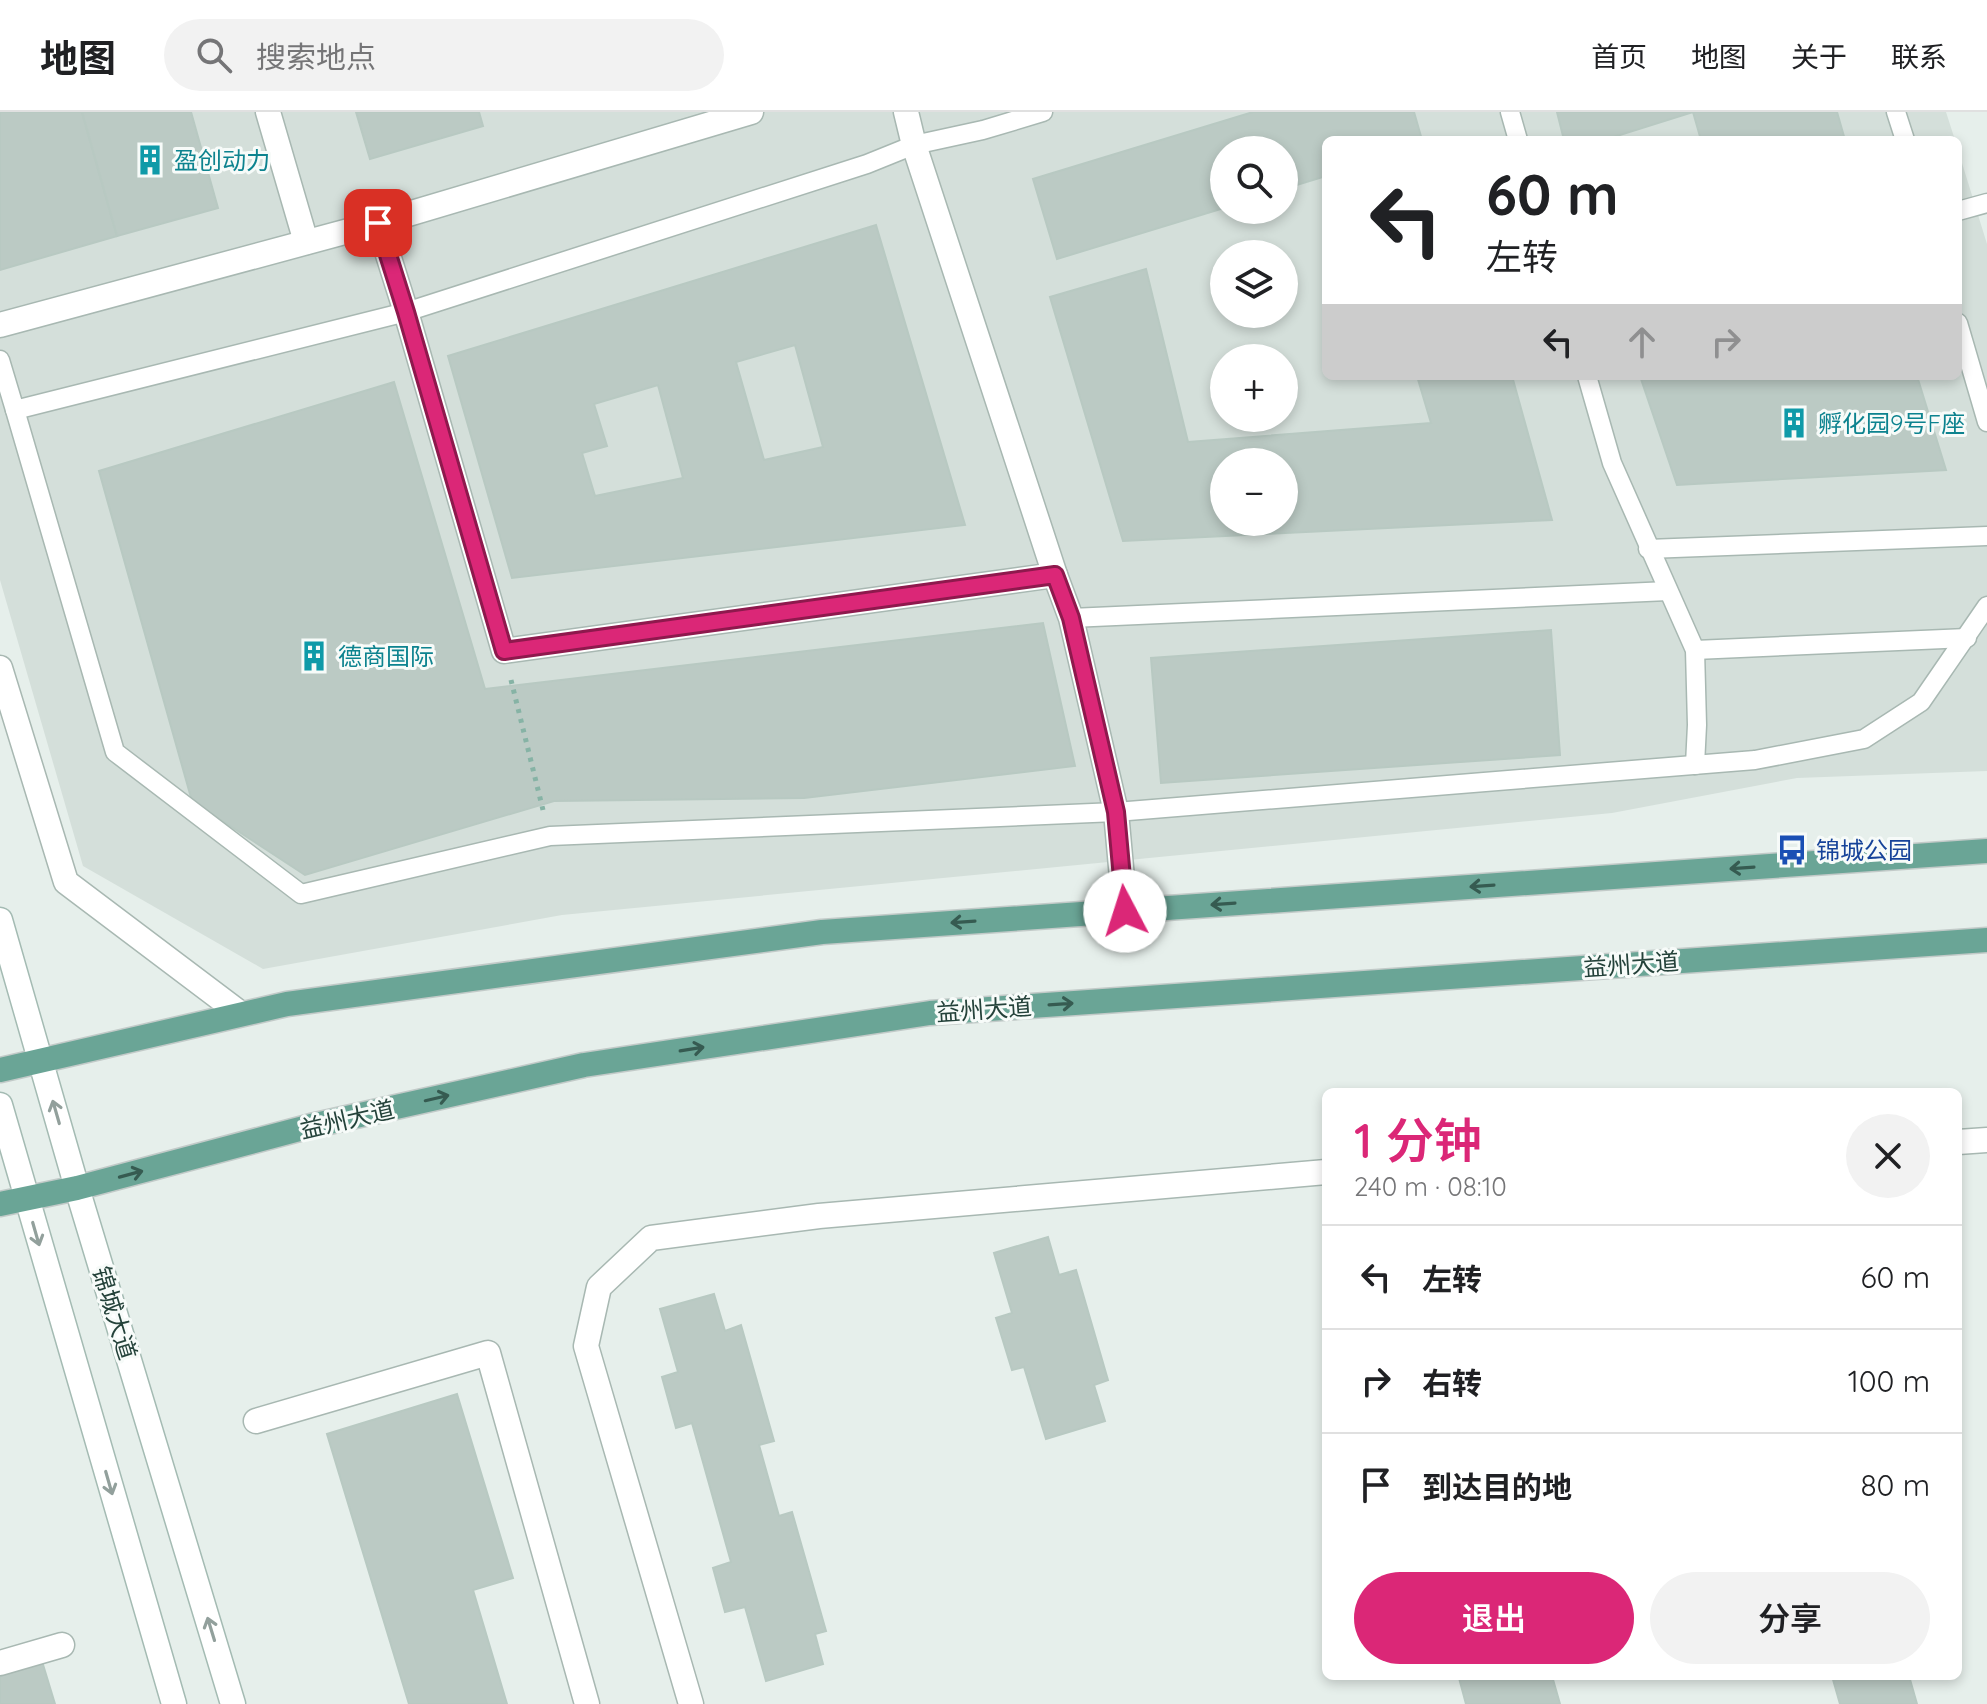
<!DOCTYPE html>
<html lang="zh">
<meta charset="utf-8">
<style>
:root{--surface:#fff;--page:#f2f2f2;--text:#202124;--muted:#757577;--line:#e0e0e0;--accent:#db2777}
body{margin:0;font-family:Quicksand,"Noto Sans SC",sans-serif;background:var(--page);color:var(--text);height:100vh;display:flex;flex-direction:column;font-size:30px;white-space:nowrap}
*{box-sizing:border-box;margin:0}
p{font-size:26px;color:var(--muted)}
.icon{flex:none;width:44px;height:44px;fill:none;stroke:currentColor;stroke-width:2;stroke-linecap:round;stroke-linejoin:round}
.map{position:relative;flex:1;overflow:hidden}
.drawer{position:absolute;left:1322px;top:976px;width:640px;height:592px;display:flex;flex-direction:column;background:var(--surface);border-radius:12px;box-shadow:0 4px 12px #0003}
.drawer>*{flex:none}
.top-card{position:absolute;left:1322px;top:24px;width:640px;height:244px;border-radius:12px;box-shadow:0 4px 12px #0003;background:#fff;color:var(--text);overflow:hidden}
.buttons{position:absolute;left:1210px;top:24px;display:grid;gap:16px}
.buttons a{display:grid;place-items:center;width:88px;height:88px;border-radius:50%;background:var(--surface);box-shadow:0 4px 12px #0003;font-size:40px}
.pin{position:absolute;display:grid;place-items:center;width:68px;height:68px;color:#fff;margin:-34px;border-radius:16px;box-shadow:0 4px 12px #0006}
.me{position:absolute;width:88px;margin:-44px;rotate:355deg;stroke-linejoin:round;filter:drop-shadow(0 0 6px #0008)}
.turn{display:flex;align-items:center;gap:28px;height:168px;padding:0 32px;font-size:36px}
.turn .icon{width:104px;height:104px;stroke-width:2.5}
.turn b{display:block;font-size:56px;line-height:68px}
.lanes{display:flex;align-items:center;height:76px;padding:0 32px;background:#0003;justify-content:center;gap:40px;direction:ltr}
.lanes .off{opacity:.35}
.round{display:grid;place-items:center;flex:none;width:84px;height:84px;border-radius:42px;background:var(--page)}
.headline{display:flex;align-items:center;justify-content:space-between;height:136px;padding:0 32px}
h1{font-size:48px;font-weight:600;line-height:60px;color:var(--accent)}
.button{display:flex;gap:16px;margin-top:auto;padding:16px 32px}
.button a{flex:1;height:92px;border-radius:48px;background:var(--accent);color:#fff;font-size:32px;font-weight:600;line-height:92px;text-align:center}
.button a+a{background:var(--page);color:var(--text)}
ul{padding:0;list-style:none}
li{display:flex;align-items:center;gap:24px;height:104px;padding:0 32px;border-top:2px solid var(--line)}
li div{flex:1}
li b{display:block;font-size:30px}
li em{font-style:normal}
header{display:flex;align-items:center;gap:48px;box-sizing:border-box;height:112px;padding:0 40px;background:var(--surface);border-bottom:2px solid var(--line)}
header strong{font-size:38px}
nav{display:flex;gap:44px;margin-inline-start:auto;font-size:28px}
.search{width:560px;height:72px;background:var(--page);display:flex;align-items:center;gap:20px;box-sizing:border-box;padding:0 28px;border-radius:44px;color:var(--muted);font-size:30px}
.map>svg:first-child{display:block}
.built{fill:#d4dfda;fill-rule:evenodd}
.building{fill:#bbcac4;stroke:#b8c9c2;stroke-width:2;fill-rule:evenodd}
.lines{fill:none;stroke-linecap:round;stroke-linejoin:round}
.service-casing{stroke:#a8b8b2;stroke-width:21}
.minor-casing{stroke:#a8b8b2;stroke-width:27}
.secondary-casing{stroke:#a4bbb3;stroke-width:27}
.primary-casing{stroke:#c2cac8;stroke-width:27}
.path{stroke:#86b3a5;stroke-width:5;stroke-dasharray:4 6;stroke-linecap:butt}
.service{stroke:#fff;stroke-width:18}
.minor{stroke:#fff;stroke-width:24}
.secondary{stroke:#fff;stroke-width:24}
.primary{stroke:#6aa596;stroke-width:24}
.oneway{stroke:#365b51}
.oneway2{stroke:#92a09c}
.route-casing{stroke:#8e194d;stroke-width:20}
.route{stroke:#db2777;stroke-width:14}
.labels{text-anchor:middle;dominant-baseline:central;stroke-width:6;stroke-linejoin:round;paint-order:stroke}
.culture-label{font-size:24px;fill:#0d838f;stroke:#f7fbf9;text-anchor:start}
.transit-label{font-size:24px;fill:#164399;stroke:#f7fbf9;text-anchor:start}
.street-label{font-size:24px;fill:#24423a;stroke:#f7fbf9}
</style>
<header>
<strong>地图</strong>
<div class="search"><svg class="icon" aria-label="search" viewBox="0 0 24 24"><circle cx="10" cy="10" r="6"/><path d="M15 15l6 6"/></svg>搜索地点</div>
<nav><a>首页</a><a>地图</a><a>关于</a><a>联系</a></nav>
</header>
<div class="map">
<svg width="1987" height="1592" viewBox="0 0 1987 1592">
<rect width="100%" height="100%" fill="#e6efeb"/>
<path class="built" d="M 0,0 L 1946,0 L 1955,28 L 1326,28 L 1326,264 L 1958,264 L 1958,38 L 1987,132 L 1987,659 L 1797,666 L 1612,701 L 562,803 L 263,857 L 83,754 L 0,468 ZM 1224,38 L 1284,38 L 1284,98 L 1224,98 ZM 1224,142 L 1284,142 L 1284,202 L 1224,202 ZM 1224,246 L 1284,246 L 1284,306 L 1224,306 ZM 1224,350 L 1284,350 L 1284,410 L 1224,410 Z"/>
<g class="building">
<path d="M 0,0 L 82,0 L 117,124 L 0,158 Z"/>
<path d="M 82,0 L 191,0 L 218,96 L 117,124 Z"/>
<path d="M 356,0 L 479,0 L 483,14 L 370,47 Z"/>
<path d="M 1253,0 L 1414,0 L 1422,28 L 1326,28 L 1326,64 L 1284,77 L 1284,38 L 1224,38 L 1224,96 L 1057,147 L 1033,67 Z"/>
<path d="M 1557,0 L 1837,0 L 1845,28 L 1701,28 L 1693,0 L 1604,28 L 1564,28 Z"/>
<path d="M 876,113 L 965,413 L 512,466 L 448,244 ZM 795,233 L 823,335 L 764,348 L 736,250 ZM 658,273 L 683,366 L 595,384 L 582,341 L 607,334 L 594,292 Z"/>
<path d="M 1146,157 L 1188,330 L 1431,311 L 1417,264 L 1512,264 L 1552,408 L 1123,429 L 1050,185 ZM 1224,350 L 1284,350 L 1284,410 L 1224,410 Z"/>
<path d="M 1640,264 L 1917,264 L 1946,358 L 1677,373 Z"/>
<path d="M 394,270 L 485,577 L 1043,511 L 1075,654 L 804,686 L 554,689 L 305,763 L 192,689 L 99,359 Z"/>
<path d="M 1551,518 L 1560,643 L 1161,671 L 1151,546 Z"/>
<path d="M 1048,1125 L 1059,1163 L 1076,1158 L 1108,1268 L 1094,1273 L 1105,1309 L 1046,1327 L 1024,1255 L 1012,1258 L 996,1206 L 1012,1201 L 994,1141 Z"/>
<path d="M 714,1182 L 725,1219 L 741,1213 L 774,1329 L 759,1333 L 779,1404 L 792,1400 L 826,1519 L 815,1522 L 823,1552 L 766,1569 L 745,1495 L 725,1500 L 713,1456 L 731,1450 L 692,1311 L 676,1316 L 662,1265 L 678,1260 L 660,1197 Z"/>
<path d="M 457,1282 L 513,1466 L 473,1478 L 507,1592 L 409,1592 L 327,1322 Z"/>
<path d="M 41,1546 L 55,1592 L 0,1592 L 0,1558 Z"/>
<path d="M 1467,1564 L 1552,1564 L 1560,1592 L 1466,1592 L 1459,1566 Z"/>
<path d="M 1832,1564 L 1909,1564 L 1917,1592 L 1840,1592 Z"/>
</g>
<g class="lines">
<g class="service-casing">
<g id="service">
<path d="M 1510,0 L 1518,28"/>
<path d="M 1896,0 L 1905,28"/>
<path d="M 1958,99 L 1987,91"/>
<path d="M 1958,211 L 1987,310"/>
<path d="M 0,248 L 15,298 L 406,200 L 867,52 L 914,33 L 983,18 L 1043,0"/>
<path d="M 1587,264 L 1612,351 L 1695,538 L 1697,613 L 1695,653"/>
<path d="M 15,298 L 115,640 L 301,782 L 550,724 L 1116,700 L 1755,648 L 1864,627 L 1921,590 L 1987,494"/>
<path d="M 1648,437 L 1987,424"/>
<path d="M 1071,506 L 1668,479"/>
<path d="M 1695,538 L 1967,526"/>
</g>
</g>
<g class="minor-casing">
<g id="minor">
<path d="M 268,0 L 306,130"/>
<path d="M 906,0 L 914,33 L 1055,463 L 1071,506 L 1116,700 L 1125,799"/>
<path d="M 378,111 L 406,200 L 504,539 L 1055,463"/>
<path d="M 0,213 L 378,111 L 751,0"/>
<path d="M 0,556 L 66,770 L 241,902"/>
<path d="M 1958,1030 L 1987,1028"/>
<path d="M 256,1309 L 488,1241 L 587,1592"/>
<path d="M 0,1551 L 62,1533"/>
<path d="M 691,1592 L 586,1234 L 599,1175 L 651,1126 L 819,1104 L 1326,1060"/>
</g>
</g>
<g class="secondary-casing">
<g id="secondary">
<path d="M 0,808 L 77,1076 L 233,1592"/>
<path d="M 0,993 L 174,1592"/>
</g>
</g>
<g class="primary-casing">
<g id="primary">
<path d="M 0,958 L 287,892 L 822,820 L 1987,739"/>
<path d="M 0,1092 L 77,1076 L 311,1014 L 584,953 L 930,901 L 1987,828"/>
</g>
</g>
<path class="path" d="M 511,568 L 543,698"/>
<use href="#service" class="service"/>
<use href="#minor" class="minor"/>
<use href="#secondary" class="secondary"/>
<use href="#primary" class="primary"/>
</g>
<defs><path id="oneway-shaft" d="M-6 0H5M1.5-3L5.5 0L1.5 3" fill="none" stroke-width="1.6" stroke-linecap="round" stroke-linejoin="round" transform="scale(2)"/></defs>
<g class="oneway">
<use href="#oneway-shaft" transform="translate(1742 756) rotate(176)"/>
<use href="#oneway-shaft" transform="translate(1482 774) rotate(176)"/>
<use href="#oneway-shaft" transform="translate(1223 792) rotate(176)"/>
<use href="#oneway-shaft" transform="translate(963 810) rotate(176)"/>
<use href="#oneway-shaft" transform="translate(1061 892) rotate(-4)"/>
<use href="#oneway-shaft" transform="translate(692 937) rotate(-9)"/>
<use href="#oneway-shaft" transform="translate(437 986) rotate(-13)"/>
<use href="#oneway-shaft" transform="translate(131 1062) rotate(-15)"/>
</g>
<g class="oneway2">
<use href="#oneway-shaft" transform="translate(56 1000) rotate(-106)"/>
<use href="#oneway-shaft" transform="translate(36 1122) rotate(74)"/>
<use href="#oneway-shaft" transform="translate(109 1371) rotate(74)"/>
<use href="#oneway-shaft" transform="translate(211 1517) rotate(-107)"/>
</g>
<g class="lines">
<g class="route-casing">
<path id="route" d="M 378,111 L 406,200 L 504,539 L 1055,463 L 1071,506 L 1116,700 L 1125,799"/>
</g>
<use href="#route" class="route"/>
</g>
<defs>
<g id="building-bare" transform="scale(2.4)"><path d="M-4-6H4V6H1V3H-1V6H-4ZM-2.5-4.3h1.7v1.8h-1.7ZM.8-4.3h1.7v1.8H.8ZM-2.5-1h1.7V.8h-1.7ZM.8-1h1.7V.8H.8Z" fill="#0f9aa8" stroke="#f7fbf9" stroke-width="2.5" paint-order="stroke"/></g>
<g id="bus-bare" transform="scale(2.4)"><path d="M-5-6H5V4H4V6H2V4H-2V6H-4V4H-5ZM-3.5-4V0h7V-4ZM-3.5 1.2v1.5H-2V1.2ZM2 1.2v1.5H3.5V1.2Z" fill="#1a4fb4" stroke="#f7fbf9" stroke-width="2.5" paint-order="stroke"/></g>
</defs>
<g fill-rule="evenodd">
<use href="#building-bare" x="150" y="48"/>
<use href="#building-bare" x="1794" y="311"/>
<use href="#building-bare" x="314" y="544"/>
<use href="#bus-bare" x="1792" y="738"/>
</g>
<g class="labels">
<g class="culture-label">
<text x="174" y="48">盈创动力</text>
<text x="1818" y="311">孵化园9号F座</text>
<text x="338" y="544">德商国际</text>
</g>
<g class="transit-label">
<text x="1816" y="738">锦城公园</text>
</g>
<g class="street-label">
<text transform="translate(1631 852) rotate(-4)">益州大道</text>
<text transform="translate(984 897) rotate(-4)">益州大道</text>
<text transform="translate(347 1007) rotate(-13)">益州大道</text>
<text transform="translate(115 1201) rotate(73)">锦城大道</text>
</g>
</g>
</svg>
<div class="buttons">
<a><svg class="icon" aria-label="search" viewBox="0 0 24 24"><circle cx="10" cy="10" r="6"/><path d="M15 15l6 6"/></svg></a>
<a><svg class="icon" aria-label="layers" viewBox="0 0 24 24"><path d="M12 4l9 5-9 5-9-5zM3 14l9 5 9-5"/></svg></a>
<a>+</a>
<a>−</a>
</div>
<div class="pin" style="left:378px;top:111px;background:#d93025"><svg class="icon" aria-label="arrive" viewBox="0 0 24 24"><path d="M6 21V4h12l-3 4 3 4H6"/></svg></div>
<svg class="me" style="left:1125px;top:799px" viewBox="-20 -20 40 40"><circle r="19" fill="#fff"/><path d="M0-13L10 11 0 6-10 11z" fill="#db2777"/></svg>
<div class="top-card">
<div class="turn"><svg class="icon" aria-label="left" viewBox="0 0 24 24"><path d="M17 20v-9H6M10 6l-5 5 5 5"/></svg><div><b>60 m</b>左转</div></div>
<div class="lanes"><svg class="icon" aria-label="left" viewBox="0 0 24 24"><path d="M17 20v-9H6M10 6l-5 5 5 5"/></svg><svg class="icon off" aria-label="ahead" viewBox="0 0 24 24"><path d="M12 20V5M6 11l6-6 6 6"/></svg><svg class="icon off" aria-label="right" viewBox="0 0 24 24"><path d="M7 20v-9h11M14 6l5 5-5 5"/></svg></div>
</div>
<section class="drawer">
<div class="headline"><div><h1>1 分钟</h1><p>240 m · 08:10</p></div><a class="round"><svg class="icon" aria-label="close" viewBox="0 0 24 24"><path d="M6 6l12 12M18 6L6 18"/></svg></a></div>
<ul>
<li><svg class="icon" aria-label="left" viewBox="0 0 24 24"><path d="M17 20v-9H6M10 6l-5 5 5 5"/></svg><div><b>左转</b></div><em>60 m</em></li>
<li><svg class="icon" aria-label="right" viewBox="0 0 24 24"><path d="M7 20v-9h11M14 6l5 5-5 5"/></svg><div><b>右转</b></div><em>100 m</em></li>
<li><svg class="icon" aria-label="arrive" viewBox="0 0 24 24"><path d="M6 21V4h12l-3 4 3 4H6"/></svg><div><b>到达目的地</b></div><em>80 m</em></li>
</ul>
<div class="button"><a>退出</a><a>分享</a></div>
</section>
</div>
